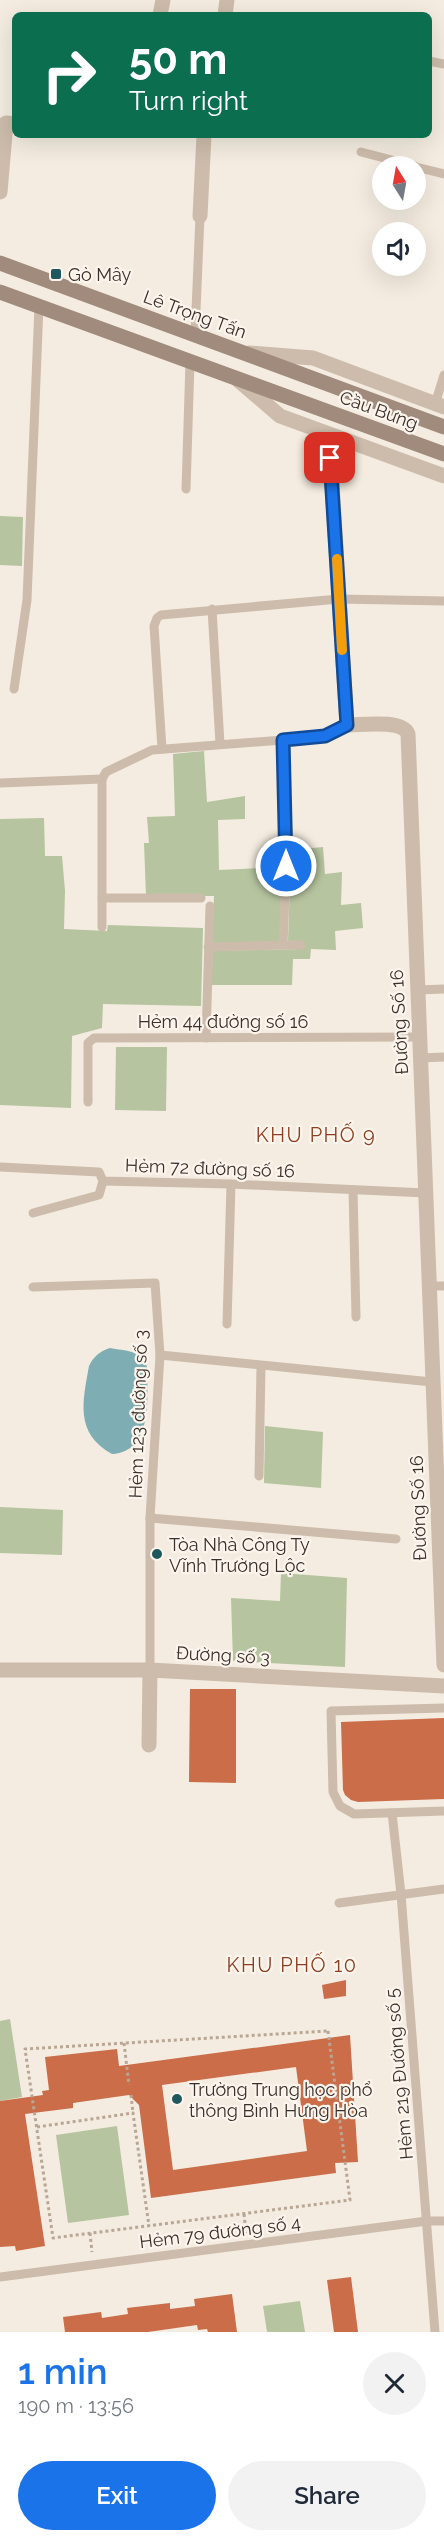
<!DOCTYPE html>
<meta charset="utf-8">
<style>
:root{--surface:#fff;--page:#f2f2f3;--text:#1f2937;--muted:#747a83;--accent:#1a73e8}
body{margin:0;font-family:Raleway,sans-serif;background:var(--page);color:var(--text);height:100vh;display:flex;flex-direction:column;font-size:22px;white-space:nowrap}
*{box-sizing:border-box;margin:0}
p{font-size:20px;color:var(--muted)}
.icon{flex:none;width:33px;height:33px;fill:none;stroke:currentColor;stroke-width:2;stroke-linecap:round;stroke-linejoin:round}
.map{position:relative;height:2332px;overflow:hidden}
.details{display:flex;flex-direction:column;background:var(--surface);flex:1}
.details>*{flex:none}
.banner{position:absolute;left:12px;top:12px;width:420px;height:126px;border-radius:9px;box-shadow:0 6px 24px #0002;background:#0b6e4f;color:#fff;overflow:hidden}
.needle{width:39px;rotate:349deg}
.fabs{position:absolute;left:372px;top:156px;display:grid;gap:12px}
.fabs a{display:grid;place-items:center;width:54px;height:54px;border-radius:50%;background:var(--surface);box-shadow:0 6px 24px #0002;font-size:30px}
.pin{position:absolute;display:grid;place-items:center;width:51px;height:51px;color:#fff;margin:-26px;border-radius:12px;box-shadow:0 3px 9px #0006}
.me{position:absolute;width:66px;margin:-33px;rotate:0deg;stroke-linejoin:round;filter:drop-shadow(0 0 4px #0008)}
.turn{display:flex;align-items:center;gap:21px;height:126px;padding:0 18px;font-size:27px}
.turn .icon{width:78px;height:78px;stroke-width:2.5}
.turn b{display:block;font-size:42px;line-height:51px}
.round{display:grid;place-items:center;flex:none;width:63px;height:63px;border-radius:32px;background:var(--page)}
.overview{display:flex;align-items:center;justify-content:space-between;height:102px;padding:0 18px}
h1{font-size:36px;font-weight:600;line-height:45px;color:var(--accent)}
.cta{display:flex;gap:12px;margin-top:auto;padding:12px 18px}
.cta a{flex:1;height:69px;border-radius:36px;background:var(--accent);color:#fff;font-size:24px;font-weight:600;line-height:69px;text-align:center}
.cta a+a{background:var(--page);color:var(--text)}
.map>svg:first-child{display:block}
.green{fill:#b6c49f}
.water{fill:#7eaeb3}
.building{fill:#ca6d48;fill-rule:evenodd}
.lines{fill:none;stroke-linecap:round;stroke-linejoin:round}
.path{stroke:#b9a695;stroke-width:3;stroke-dasharray:3 3;stroke-linecap:butt}
.service{stroke:#cdbcab;stroke-width:9}
.minor{stroke:#cdbcab;stroke-width:15}
.secondary{stroke:#a18b7c;stroke-width:15}
.route-casing{stroke:#114b97;stroke-width:15}
.route{stroke:#1a73e8;stroke-width:10}
.slow{stroke:#f59e0b;stroke-width:10}
.poi-dot{fill:#1e575e;stroke:#fbf5ed;stroke-width:2}
.labels{text-anchor:middle;dominant-baseline:central;stroke-width:4.5;stroke-linejoin:round;paint-order:stroke}
.poi-label{font-size:18px;fill:#3b302a;stroke:#fbf5ed;text-anchor:start}
.street-label{font-size:18px;fill:#3b302a;stroke:#fbf5ed}
.neighbourhood-label{font-size:20px;letter-spacing:1.5px;fill:#8d3f20;stroke:#fbf5ed}
</style>
<div class="map">
<svg width="444" height="2332" viewBox="0 0 444 2332">
<rect width="100%" height="100%" fill="#f4ece0"/>
<g class="green">
<path d="M 0,516 L 23,517 L 22,566 L 0,565 Z"/>
<path d="M 204,751 L 207,802 L 245,796 L 245,819 L 218,820 L 219,870 L 282,867 L 280,942 L 212,944 L 214,896 L 146,896 L 144,843 L 149,843 L 147,817 L 175,816 L 173,754 Z"/>
<path d="M 44,818 L 45,856 L 62,856 L 65,891 L 64,929 L 107,931 L 108,925 L 203,928 L 201,1006 L 103,1004 L 102,1028 L 72,1036 L 71,1108 L 0,1105 L 0,819 Z"/>
<path d="M 323,847 L 325,874 L 342,872 L 341,905 L 361,903 L 363,928 L 335,931 L 336,950 L 311,949 L 310,959 L 293,959 L 292,985 L 211,985 L 213,951 L 303,949 L 303,941 L 288,941 L 291,850 Z"/>
<path d="M 116,1047 L 167,1047 L 166,1111 L 115,1110 Z"/>
<path d="M 265,1426 L 323,1432 L 321,1488 L 264,1483 Z"/>
<path d="M 0,1507 L 63,1510 L 62,1555 L 0,1553 Z"/>
<path d="M 281,1573 L 347,1578 L 345,1667 L 233,1661 L 231,1598 L 280,1601 Z"/>
<path d="M 10,2019 L 22,2097 L 0,2101 L 0,2021 Z"/>
<path d="M 117,2126 L 129,2215 L 68,2223 L 56,2135 Z"/>
<path d="M 300,2301 L 305,2332 L 267,2332 L 263,2306 Z"/>
</g>
<path class="water" d="M 110,1348 C 125,1351 143,1350 147,1367 C 147,1395 154,1452 112,1454 C 74,1433 83,1400 89,1366 C 93,1357 100,1351 110,1348 Z"/>
<g class="building">
<path d="M 190,1689 L 236,1689 L 236,1783 L 189,1782 Z"/>
<path d="M 444,1718 L 444,1799 L 358,1802 L 351,1800 L 345,1795 L 343,1790 L 341,1722 Z"/>
<path d="M 346,1980 L 346,1996 L 324,1999 L 322,1985 Z"/>
<path d="M 350,2035 L 358,2162 L 335,2163 L 336,2173 L 151,2198 L 139,2105 L 129,2095 L 73,2103 L 73,2108 L 25,2114 L 45,2246 L 16,2251 L 15,2246 L 0,2247 L 0,2101 L 43,2095 L 42,2091 L 49,2090 L 45,2057 L 117,2049 L 119,2066 ZM 296,2067 L 307,2151 L 173,2170 L 162,2085 Z"/>
<path d="M 351,2277 L 358,2332 L 334,2332 L 327,2280 Z"/>
<path d="M 232,2294 L 237,2332 L 208,2332 L 207,2329 L 198,2330 L 197,2325 L 148,2332 L 65,2332 L 63,2317 L 101,2312 L 102,2318 L 128,2314 L 127,2308 L 170,2303 L 170,2309 L 195,2306 L 194,2299 Z"/>
</g>
<g class="lines">
<g class="path">
<path d="M 328,2031 L 350,2200 L 53,2238 L 25,2049 Z"/>
<path d="M 124,2043 L 129,2085"/>
<path d="M 131,2095 L 133,2113"/>
<path d="M 37,2127 L 133,2113 L 149,2226"/>
<path d="M 244,2214 L 246,2233"/>
<path d="M 90,2233 L 92,2252"/>
</g>
<g class="service">
<path d="M 429,61 L 444,64"/>
<path d="M 361,152 L 415,166"/>
<path d="M 416,167 L 444,174"/>
<path d="M 195,334 L 200,216"/>
<path d="M 435,404 L 444,375"/>
<path d="M 186,489 L 190,362"/>
<path d="M 212,609 L 220,744"/>
<path d="M 14,689 L 27,600 L 39,306"/>
<path d="M 162,749 L 154,626 L 157,618 L 161,615 L 339,599 L 444,601"/>
<path d="M 102,779 L 106,772 L 152,750 L 322,737 L 347,725"/>
<path d="M 102,779 L 102,927"/>
<path d="M 0,783 L 102,779"/>
<path d="M 102,898 L 201,898"/>
<path d="M 283,945 L 301,945"/>
<path d="M 208,947 L 283,945 L 287,846 L 283,740"/>
<path d="M 417,990 L 444,989"/>
<path d="M 206,1038 L 210,906"/>
<path d="M 420,1058 L 444,1057"/>
<path d="M 88,1102 L 88,1043 L 94,1038 L 419,1037"/>
<path d="M 0,1167 L 99,1172 L 103,1181 L 231,1184 L 426,1193"/>
<path d="M 353,1190 L 356,1317"/>
<path d="M 33,1213 L 99,1195 L 103,1181"/>
<path d="M 429,1286 L 444,1286"/>
<path d="M 33,1287 L 155,1283 L 160,1355 L 150,1518 L 150,1670"/>
<path d="M 227,1324 L 231,1184"/>
<path d="M 160,1355 L 432,1382"/>
<path d="M 259,1476 L 261,1366"/>
<path d="M 150,1518 L 396,1539"/>
<path d="M 444,1708 L 331,1711 L 333,1792 L 340,1806 L 354,1814 L 444,1811"/>
<path d="M 392,1813 L 401,1894 L 435,2332"/>
<path d="M 339,1903 L 444,1889"/>
<path d="M 0,2277 L 427,2221 L 444,2221"/>
</g>
<g class="minor">
<path d="M 160,15 L 163,0"/>
<path d="M 225,15 L 227,0"/>
<path d="M 0,192 L 6,123 L 15,124"/>
<path d="M 200,216 L 204,135"/>
<path d="M 249,353 L 313,358 L 444,407"/>
<path d="M 238,380 L 280,416 L 444,476"/>
<path d="M 329,435 L 347,725 C 362,725 402,719 408,734 L 444,1665"/>
<path d="M 0,1670 L 150,1670 L 444,1686"/>
<path d="M 149,1745 L 150,1670"/>
</g>
<g class="secondary">
<path d="M 0,263 L 444,427"/>
<path d="M 0,292 L 444,454"/>
</g>
</g>
<g class="lines">
<g class="route-casing">
<path id="route" d="M 286,866 L 283,740 L 325,736 L 347,725 L 330,458"/>
</g>
<use href="#route" class="route"/>
<path class="slow" d="M 337,559 L 342,650"/>
</g>
<g class="poi-dot">
<rect x="50" y="268" width="12" height="12" rx="3"/>
<circle cx="157" cy="1554" r="6"/>
<circle cx="177" cy="2099" r="6"/>
</g>
<g class="labels">
<g class="poi-label">
<text x="68" y="274">Gò Mây</text>
<text x="169" y="1544">Tòa Nhà Công Ty<tspan x="169" dy="21">Vĩnh Trường Lộc</tspan></text>
<text x="189" y="2089">Trường Trung học phổ<tspan x="189" dy="21">thông Bình Hưng Hòa</tspan></text>
</g>
<g class="street-label">
<text transform="translate(195 314) rotate(20)">Lê Trọng Tấn</text>
<text transform="translate(379 410) rotate(20)">Cầu Bưng</text>
<text x="223" y="1021">Hẻm 44 đường số 16</text>
<text transform="translate(399 1022) rotate(-93)">Đường Số 16</text>
<text transform="translate(210 1168) rotate(2)">Hẻm 72 đường số 16</text>
<text transform="translate(138 1414) rotate(-88)">Hẻm 123 đường số 3</text>
<text transform="translate(418 1508) rotate(-92)">Đường Số 16</text>
<text transform="translate(223 1655) rotate(3)">Đường số 3</text>
<text transform="translate(399 2074) rotate(-95)">Hẻm 219 Đường số 5</text>
<text transform="translate(220 2232) rotate(-7)">Hẻm 79 đường số 4</text>
</g>
<g class="neighbourhood-label">
<text x="316" y="1135">KHU PHỐ 9</text>
<text x="292" y="1965">KHU PHỐ 10</text>
</g>
</g>
</svg>
<div class="fabs">
<a><svg class="needle" viewBox="-14 -14 28 28"><path d="M0-13l5 13h-10z" fill="#e53935"/><path d="M0 13l5-13h-10z" fill="#747a83"/></svg></a>
<a><svg class="icon" aria-label="sound" viewBox="0 0 24 24"><path d="M4 9h4l5-4v14l-5-4H4zM17 9q2 3 0 6"/></svg></a>
</div>
<div class="pin" style="left:330px;top:458px;background:#d93025"><svg class="icon" aria-label="arrive" viewBox="0 0 24 24"><path d="M6 21V4h12l-3 4 3 4H6"/></svg></div>
<svg class="me" style="left:286px;top:866px" viewBox="-20 -20 40 40"><circle r="17" fill="#1a73e8" stroke="#fff" stroke-width="3"/><path d="M0-11L8 9 0 5-8 9z" fill="#fff"/></svg>
<div class="banner">
<div class="turn"><svg class="icon" aria-label="right" viewBox="0 0 24 24"><path d="M7 20v-9h11M14 6l5 5-5 5"/></svg><div><b>50 m</b>Turn right</div></div>
</div>
</div>
<section class="details">
<div class="overview"><div><h1>1 min</h1><p>190 m · 13:56</p></div><a class="round"><svg class="icon" aria-label="close" viewBox="0 0 24 24"><path d="M6 6l12 12M18 6L6 18"/></svg></a></div>
<div class="cta"><a>Exit</a><a>Share</a></div>
</section>
